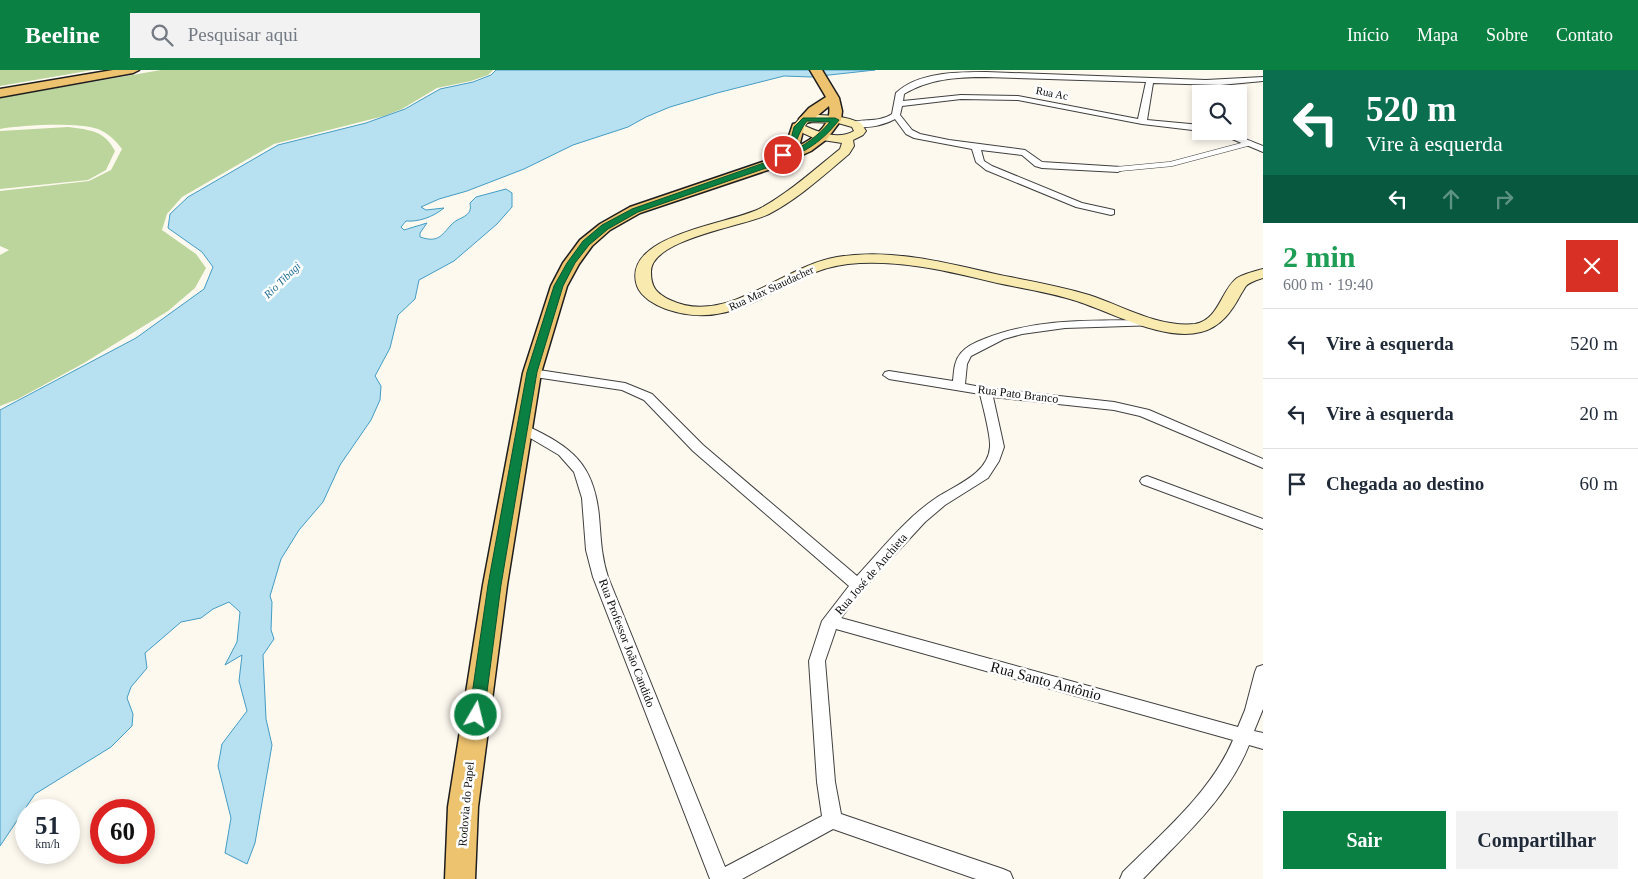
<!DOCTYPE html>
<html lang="pt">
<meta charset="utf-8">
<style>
:root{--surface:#fff;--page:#f2f2f3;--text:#1f2937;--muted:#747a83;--line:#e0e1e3;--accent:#0b8043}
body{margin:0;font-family:"Times New Roman",serif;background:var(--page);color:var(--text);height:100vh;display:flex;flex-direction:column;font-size:19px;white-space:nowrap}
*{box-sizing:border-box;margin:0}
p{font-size:16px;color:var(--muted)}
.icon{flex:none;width:28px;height:28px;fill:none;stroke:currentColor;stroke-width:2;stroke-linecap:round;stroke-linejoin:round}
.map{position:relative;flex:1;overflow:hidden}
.panel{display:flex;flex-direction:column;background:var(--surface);width:375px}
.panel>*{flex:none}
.top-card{background:#0b6e4f;color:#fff;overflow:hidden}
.fabs{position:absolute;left:1192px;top:15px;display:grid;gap:10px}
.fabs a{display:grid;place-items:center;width:55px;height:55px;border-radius:0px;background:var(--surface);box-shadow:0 2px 8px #0003;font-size:25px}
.speed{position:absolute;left:15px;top:729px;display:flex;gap:10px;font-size:25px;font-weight:700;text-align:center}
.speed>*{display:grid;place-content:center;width:65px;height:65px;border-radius:50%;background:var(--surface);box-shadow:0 2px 8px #0003;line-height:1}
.speed small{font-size:12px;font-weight:400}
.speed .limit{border:8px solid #d22;background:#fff;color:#111}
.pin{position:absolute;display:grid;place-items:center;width:42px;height:42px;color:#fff;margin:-21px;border:2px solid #fff;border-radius:50%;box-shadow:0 1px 5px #0007}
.me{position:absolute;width:55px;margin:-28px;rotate:8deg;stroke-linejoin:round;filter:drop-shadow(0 0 4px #0008)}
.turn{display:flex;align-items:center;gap:18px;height:105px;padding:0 20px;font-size:22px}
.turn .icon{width:65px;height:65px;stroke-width:2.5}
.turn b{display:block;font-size:35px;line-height:42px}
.lanes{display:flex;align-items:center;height:48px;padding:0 20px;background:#0003;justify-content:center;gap:25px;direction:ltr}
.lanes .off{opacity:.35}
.round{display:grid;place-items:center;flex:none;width:52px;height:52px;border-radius:0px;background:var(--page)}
.headline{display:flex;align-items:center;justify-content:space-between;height:85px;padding:0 20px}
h1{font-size:30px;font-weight:600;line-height:38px;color:#1e9e55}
.primary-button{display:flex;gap:10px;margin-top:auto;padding:10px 20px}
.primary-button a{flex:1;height:58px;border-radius:0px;background:var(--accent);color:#fff;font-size:20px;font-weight:600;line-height:58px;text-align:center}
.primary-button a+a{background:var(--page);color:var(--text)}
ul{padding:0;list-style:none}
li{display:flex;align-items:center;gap:15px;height:70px;padding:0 20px;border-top:1px solid var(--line)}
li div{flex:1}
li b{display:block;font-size:19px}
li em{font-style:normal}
header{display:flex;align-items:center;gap:30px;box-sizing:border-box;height:70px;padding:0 25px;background:var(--accent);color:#fff}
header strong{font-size:24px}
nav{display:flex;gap:28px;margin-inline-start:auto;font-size:18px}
.search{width:350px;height:45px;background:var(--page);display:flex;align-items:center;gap:12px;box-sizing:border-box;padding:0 18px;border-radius:0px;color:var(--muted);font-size:19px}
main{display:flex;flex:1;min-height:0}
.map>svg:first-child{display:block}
.forest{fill:#bbd59c}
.water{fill:#b7e1f1;stroke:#449cc3}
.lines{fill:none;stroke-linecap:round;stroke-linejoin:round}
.lane-casing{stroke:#404040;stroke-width:5.5}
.street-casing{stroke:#404040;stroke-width:2}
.secondary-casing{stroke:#2f2f2f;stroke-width:2}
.primary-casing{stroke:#1e1e1e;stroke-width:3}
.lane{stroke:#fff;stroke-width:4.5}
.street{fill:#fff;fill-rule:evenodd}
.secondary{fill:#f9eaaf;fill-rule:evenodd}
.primary{fill:#eec36f;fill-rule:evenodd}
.route{fill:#0b8043;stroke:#07532c;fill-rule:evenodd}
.labels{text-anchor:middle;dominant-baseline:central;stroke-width:5;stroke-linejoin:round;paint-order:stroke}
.far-street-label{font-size:11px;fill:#0d0d0d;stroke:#fff}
.far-water-label{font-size:11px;font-style:italic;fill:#206d96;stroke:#fff}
.street-label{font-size:12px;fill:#0d0d0d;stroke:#fff}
.near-street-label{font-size:15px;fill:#0d0d0d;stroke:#fff}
</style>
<header>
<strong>Beeline</strong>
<div class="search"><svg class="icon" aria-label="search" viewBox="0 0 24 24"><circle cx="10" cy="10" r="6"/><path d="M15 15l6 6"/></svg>Pesquisar aqui</div>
<nav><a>Início</a><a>Mapa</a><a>Sobre</a><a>Contato</a></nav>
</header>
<main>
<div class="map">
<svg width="1263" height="809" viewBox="0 0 1263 809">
<rect width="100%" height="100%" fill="#fef9ef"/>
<g class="forest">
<path d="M 0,0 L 93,0 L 0,16 Z"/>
<path d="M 161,0 L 493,0 L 488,5 L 471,11 L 437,18 L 402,39 L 384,46 L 274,74 L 182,127 L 167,144 L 162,160 L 196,184 L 206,198 L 195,218 L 168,241 L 84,293 L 18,329 L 0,336 L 0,185 L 9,180 L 0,176 L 0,121 L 89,111 L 111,100 L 122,79 C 116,71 108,63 98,59 C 77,52 22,55 0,59 L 0,28 Z"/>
<path d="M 68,57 C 90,60 104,60 115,81 L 106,100 L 88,110 L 0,119 L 0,61 Z"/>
</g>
<path class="water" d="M 496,0 L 875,0 L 811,7 L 784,6 L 717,23 L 670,37 L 646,47 L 628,57 L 573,75 L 524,99 L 467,121 L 439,129 L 421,137 L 426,140 L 444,138 C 433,147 419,152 406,151 L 401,157 L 404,160 L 427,153 L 420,163 L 420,167 C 438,173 441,166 451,155 C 459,146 473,148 470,133 L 476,127 L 506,119 L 512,123 L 512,137 L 497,154 L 454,191 L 419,210 L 415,229 L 398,245 L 390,278 L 375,306 L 381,316 L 380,330 L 371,350 L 340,395 L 323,432 L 299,460 L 281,489 L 270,526 L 272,532 L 271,560 L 274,569 L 263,585 L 266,649 L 272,675 L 255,773 L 247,794 L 225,783 L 231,748 L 218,696 L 222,674 L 247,641 L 239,611 L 242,585 L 225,595 L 237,572 L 240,542 L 229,532 L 213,539 L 201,548 L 181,552 L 145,583 L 147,598 L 131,617 L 127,628 L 133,644 L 132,656 L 111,677 L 35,724 L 0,776 L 0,340 L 136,268 L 204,219 L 213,197 L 202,182 L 168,158 L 170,144 L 188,127 L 278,75 L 366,53 L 405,39 L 440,19 L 473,12 L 491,5 Z"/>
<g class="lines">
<g class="lane-casing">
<path id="lane" d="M 1118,99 L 1171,94 L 1250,73"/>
</g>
<g class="street-casing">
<g id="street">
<path d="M 986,2 L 1206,10 L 1263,7 L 1263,11 L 1220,15 L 1153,13 L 1147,50 L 1201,55 L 1201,61 L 1142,54 L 1018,30 L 961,29 L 902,36 L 900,45 L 912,60 L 920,64 L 949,70 L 1025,80 L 1042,92 L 1121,97 L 1123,99 L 1118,102 L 1042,98 L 1035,96 L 1022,85 L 981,80 L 984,91 L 992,96 L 1082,133 L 1114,140 L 1114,144 L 1111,145 L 1076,137 L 986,100 L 976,92 L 972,79 L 914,68 L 906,64 L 895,49 C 884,55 862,61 851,54 C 860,47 877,54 892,44 L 896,23 C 918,2 957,2 986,2 ZM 986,7 L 1146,12 L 1138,49 L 1018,26 L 961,25 L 903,31 L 904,24 C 929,9 956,7 986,7 Z"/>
<path d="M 1213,61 L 1225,61 L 1263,76 L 1263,82 Z"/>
<path d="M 1154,250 L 1158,251 L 1160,253 L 1158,255 L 1065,258 L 1022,264 L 1004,269 L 971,286 L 967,294 L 965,314 L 986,318 L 1114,332 L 1149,340 L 1263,389 L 1263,398 L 1140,346 L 1114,340 L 993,327 L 1004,377 L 999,391 L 988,408 L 945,435 L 925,452 L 863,519 L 841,548 L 1238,657 L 1245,640 L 1255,602 L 1257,597 L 1263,595 L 1263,639 L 1254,661 L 1263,663 L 1263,679 L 1249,675 C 1228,728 1182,768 1143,809 L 1120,809 L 1123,802 C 1162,763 1211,722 1233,670 L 836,559 L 825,591 L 835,712 L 841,744 L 1003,799 L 1010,802 L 1013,809 L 976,809 L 833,759 L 742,809 L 710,809 L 593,507 L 586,480 L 582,428 L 574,402 L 559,385 L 515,359 L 522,355 L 527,356 C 572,377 594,394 599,446 C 601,469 601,485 608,507 L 725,797 L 822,746 L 817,712 L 809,591 L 822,551 L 849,516 L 693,381 L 644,330 L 622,320 L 528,306 L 526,303 L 528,300 L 532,299 L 625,313 L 652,324 L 703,375 L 857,506 C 882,479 906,448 936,428 C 956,415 988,404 990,377 C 991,366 983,337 980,324 L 889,309 L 883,305 L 885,302 L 889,301 L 953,311 C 954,301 954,291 961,283 C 967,276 976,272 984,269 C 1038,247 1097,251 1154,250 Z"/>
<path d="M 1147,406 L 1263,449 L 1263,459 L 1142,414 L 1140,411 L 1142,408 Z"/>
</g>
</g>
<g class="secondary-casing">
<path id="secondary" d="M 811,45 C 829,45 845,46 861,53 L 866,61 L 863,65 L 853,70 L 854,76 L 849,84 C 824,105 798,129 769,144 C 745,156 650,169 651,202 C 651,217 656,223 670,230 C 726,257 782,196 837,187 C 893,178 946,193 1000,205 C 1030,211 1060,216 1089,225 C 1123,236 1159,258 1195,254 C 1219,250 1221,220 1237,208 C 1244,204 1255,201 1263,199 L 1263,208 C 1257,210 1250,212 1246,216 C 1244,219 1243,221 1241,224 C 1232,241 1221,257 1201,262 C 1161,272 1109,240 1070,229 C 1046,222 1021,218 997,213 C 947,201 899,189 848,194 C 779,202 742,265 666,239 C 655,235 641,227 637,216 C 620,164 732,154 761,138 C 790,122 815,99 840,79 L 842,73 L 816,69 L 794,59 L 792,57 L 801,47 ZM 808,52 L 838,53 L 852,57 L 854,61 C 838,70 821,63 805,56 Z"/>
</g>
<g class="primary-casing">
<g id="primary">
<path d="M 113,0 L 139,0 L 133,3 L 0,27 L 0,19 Z"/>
<path d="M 810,0 L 822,0 L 839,28 L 842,41 L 841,50 L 827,69 L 811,81 L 774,98 L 640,143 L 610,160 L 592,176 L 579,194 L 567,216 L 541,303 L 507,515 L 478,737 L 475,809 L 445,809 L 448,737 L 483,515 L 523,303 L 551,216 L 563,193 L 580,170 L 600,154 L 630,137 L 771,89 L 787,72 L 793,54 L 798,53 L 804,57 L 800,73 L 796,77 C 811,71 833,55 829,36 L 810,52 L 805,53 L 799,49 L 809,38 L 826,27 Z"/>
</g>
</g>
<use href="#lane" class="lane"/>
<use href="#street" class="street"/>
<use href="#secondary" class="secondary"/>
<use href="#primary" class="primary"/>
</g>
<path class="route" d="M 803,48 L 835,48 L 839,50 C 819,76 801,83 772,96 L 638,142 L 608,159 L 589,175 L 575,193 L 563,216 L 537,302 L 501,515 L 484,645 L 482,649 L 476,651 L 471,649 L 469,645 L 488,515 L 527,302 L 554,216 L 567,193 L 583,171 L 602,155 L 632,139 L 781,87 L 779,85 L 790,73 L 794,57 ZM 807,51 L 830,52 C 818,66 805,75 788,84 C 798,72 798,62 807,51 Z"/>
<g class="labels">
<g class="far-street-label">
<text transform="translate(1052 23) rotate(11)">Rua Ac</text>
<text transform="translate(771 218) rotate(-25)">Rua Max Staudacher</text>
</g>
<g class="far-water-label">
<text transform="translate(282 210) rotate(-44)">Rio Tibagi</text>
</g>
<g class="street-label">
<text transform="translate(1018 324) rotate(7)">Rua Pato Branco</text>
<text transform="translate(871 504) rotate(-49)">Rua José de Anchieta</text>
<text transform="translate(627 573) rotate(69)">Rua Professor João Candido</text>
<text transform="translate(466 734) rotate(-85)">Rodovia do Papel</text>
</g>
<g class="near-street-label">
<text transform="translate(1046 611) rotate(15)">Rua Santo Antônio</text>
</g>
</g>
</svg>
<div class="fabs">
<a><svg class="icon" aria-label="search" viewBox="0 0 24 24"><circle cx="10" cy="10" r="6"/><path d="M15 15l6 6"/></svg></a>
</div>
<div class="speed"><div>51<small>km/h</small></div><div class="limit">60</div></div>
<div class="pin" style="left:783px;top:85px;background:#d93025"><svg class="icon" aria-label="arrive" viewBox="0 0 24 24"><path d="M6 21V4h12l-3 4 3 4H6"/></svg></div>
<svg class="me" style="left:476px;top:645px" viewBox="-20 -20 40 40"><circle r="17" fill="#0b8043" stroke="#fff" stroke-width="3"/><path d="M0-11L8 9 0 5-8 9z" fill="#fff"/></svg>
</div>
<section class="panel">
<div class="top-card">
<div class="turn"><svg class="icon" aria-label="left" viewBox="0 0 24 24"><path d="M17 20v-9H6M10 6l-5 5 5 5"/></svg><div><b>520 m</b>Vire à esquerda</div></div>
<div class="lanes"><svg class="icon" aria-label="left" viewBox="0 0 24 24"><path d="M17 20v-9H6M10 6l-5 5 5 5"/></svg><svg class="icon off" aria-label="ahead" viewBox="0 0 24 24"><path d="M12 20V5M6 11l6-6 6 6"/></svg><svg class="icon off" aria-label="right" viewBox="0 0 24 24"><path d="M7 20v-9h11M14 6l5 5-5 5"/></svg></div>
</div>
<div class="headline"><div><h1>2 min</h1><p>600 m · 19:40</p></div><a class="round" style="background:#d93025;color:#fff"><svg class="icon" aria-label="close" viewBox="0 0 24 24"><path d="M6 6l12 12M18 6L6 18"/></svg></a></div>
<ul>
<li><svg class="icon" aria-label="left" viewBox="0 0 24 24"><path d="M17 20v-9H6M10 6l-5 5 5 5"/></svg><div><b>Vire à esquerda</b></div><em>520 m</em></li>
<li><svg class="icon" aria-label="left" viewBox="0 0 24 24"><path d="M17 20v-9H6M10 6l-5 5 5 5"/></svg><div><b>Vire à esquerda</b></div><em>20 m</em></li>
<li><svg class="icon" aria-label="arrive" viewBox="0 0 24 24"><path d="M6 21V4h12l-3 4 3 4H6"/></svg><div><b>Chegada ao destino</b></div><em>60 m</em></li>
</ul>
<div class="primary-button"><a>Sair</a><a>Compartilhar</a></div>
</section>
</main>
